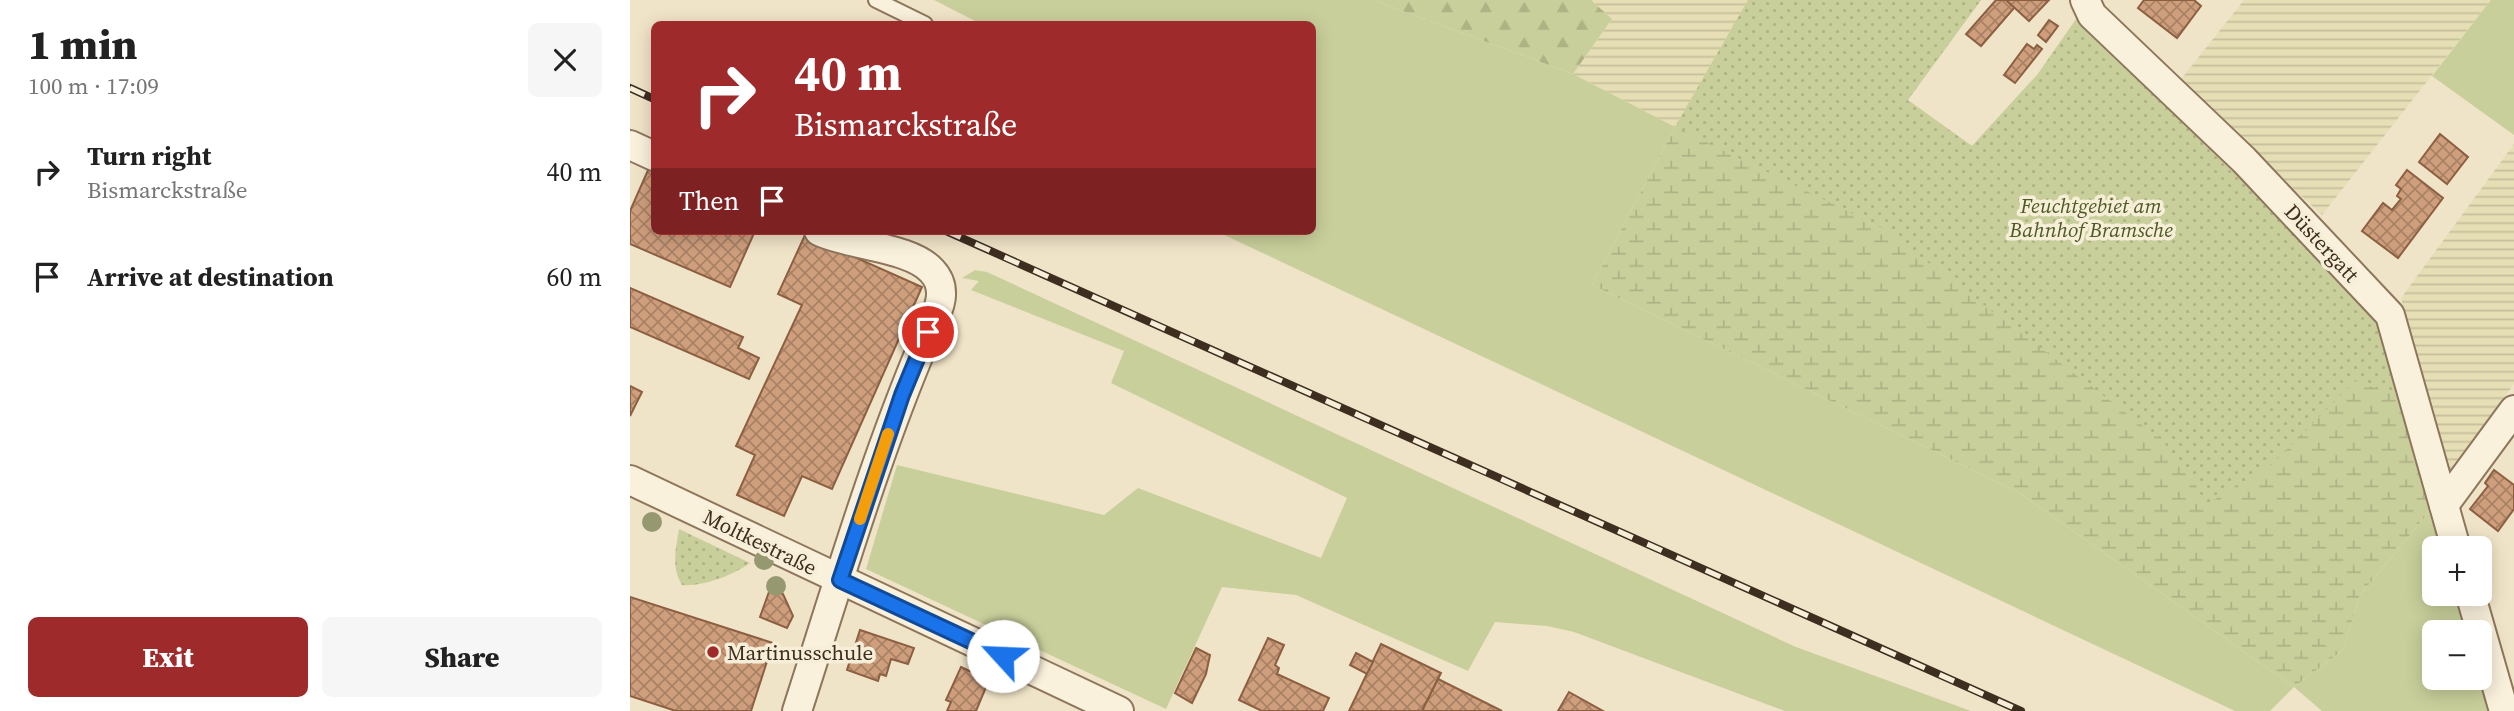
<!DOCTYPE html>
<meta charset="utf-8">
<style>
:root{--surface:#fff;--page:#f6f6f6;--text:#222;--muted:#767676;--accent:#9e2a2b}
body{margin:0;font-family:"Source Serif 4",serif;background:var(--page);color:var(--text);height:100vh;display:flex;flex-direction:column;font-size:26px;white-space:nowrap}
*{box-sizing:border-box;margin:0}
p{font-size:23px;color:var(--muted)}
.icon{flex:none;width:38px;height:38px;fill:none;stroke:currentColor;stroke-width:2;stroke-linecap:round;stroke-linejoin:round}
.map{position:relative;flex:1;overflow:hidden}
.panel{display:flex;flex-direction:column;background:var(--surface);width:630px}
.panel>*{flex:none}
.banner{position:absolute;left:21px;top:21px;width:665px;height:214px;border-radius:10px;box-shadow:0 4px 18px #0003;background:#9e2a2b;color:#fff;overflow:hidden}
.fabs{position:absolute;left:1792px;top:536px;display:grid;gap:14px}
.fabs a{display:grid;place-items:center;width:70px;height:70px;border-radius:10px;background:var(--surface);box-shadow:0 4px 18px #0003;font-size:35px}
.pin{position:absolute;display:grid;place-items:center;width:60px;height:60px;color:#fff;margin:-30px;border:4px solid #fff;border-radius:50%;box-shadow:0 2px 7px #0007}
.me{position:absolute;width:77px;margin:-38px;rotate:295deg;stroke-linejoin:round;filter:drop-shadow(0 0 5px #0008)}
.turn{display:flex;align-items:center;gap:24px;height:147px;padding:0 28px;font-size:32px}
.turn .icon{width:91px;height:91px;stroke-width:2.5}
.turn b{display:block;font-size:49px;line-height:60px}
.then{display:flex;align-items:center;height:66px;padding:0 28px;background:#0003;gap:14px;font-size:26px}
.round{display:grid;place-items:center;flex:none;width:74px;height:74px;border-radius:10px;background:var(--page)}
.overview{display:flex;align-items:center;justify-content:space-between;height:119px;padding:0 28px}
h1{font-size:42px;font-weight:800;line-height:52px}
.cta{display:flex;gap:14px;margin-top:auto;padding:14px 28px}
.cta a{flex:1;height:80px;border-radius:10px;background:var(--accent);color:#fff;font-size:28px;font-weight:800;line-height:80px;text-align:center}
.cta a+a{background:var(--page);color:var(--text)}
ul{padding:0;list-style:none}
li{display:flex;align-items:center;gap:21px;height:105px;padding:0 28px}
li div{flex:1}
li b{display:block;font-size:26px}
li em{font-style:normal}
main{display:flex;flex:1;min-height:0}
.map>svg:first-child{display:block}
.farmland{fill:url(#farmland-rules)}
.green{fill:#c9cf9b}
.forest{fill:url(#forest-firs)}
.wetland{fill:url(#wetland-marsh)}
.park{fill:url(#park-dots)}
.building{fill:url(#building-cross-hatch);stroke:#8d5f41;stroke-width:2}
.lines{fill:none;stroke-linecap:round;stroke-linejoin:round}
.service-casing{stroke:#8d765c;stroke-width:18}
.minor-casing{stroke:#8d765c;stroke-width:32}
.service{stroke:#faf1dc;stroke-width:14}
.minor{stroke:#faf1dc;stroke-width:28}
.rail-casing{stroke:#3d2e20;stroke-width:8}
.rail{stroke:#f7eed8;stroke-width:5;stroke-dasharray:16;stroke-linecap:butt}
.tree{fill:#96986f}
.route-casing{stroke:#114b97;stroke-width:18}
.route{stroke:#1a73e8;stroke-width:12}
.slow{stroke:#f59e0b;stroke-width:12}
.poi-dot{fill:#9e2a2b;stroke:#f7eed8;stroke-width:2.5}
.labels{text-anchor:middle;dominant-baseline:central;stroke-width:7;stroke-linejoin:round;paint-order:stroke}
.park-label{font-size:21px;font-style:italic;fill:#4d5a26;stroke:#f7eed8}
.street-label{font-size:21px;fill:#3d2e20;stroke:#f7eed8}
.poi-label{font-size:21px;fill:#3d2e20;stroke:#f7eed8;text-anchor:start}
</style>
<main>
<section class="panel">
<div class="overview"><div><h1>1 min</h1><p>100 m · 17:09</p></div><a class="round"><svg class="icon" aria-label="close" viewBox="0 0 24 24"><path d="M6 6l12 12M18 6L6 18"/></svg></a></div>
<ul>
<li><svg class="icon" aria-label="right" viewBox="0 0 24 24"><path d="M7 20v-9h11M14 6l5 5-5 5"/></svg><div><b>Turn right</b><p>Bismarckstraße</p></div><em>40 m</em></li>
<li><svg class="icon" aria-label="arrive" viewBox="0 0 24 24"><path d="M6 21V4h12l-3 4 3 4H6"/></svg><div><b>Arrive at destination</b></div><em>60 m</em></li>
</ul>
<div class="cta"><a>Exit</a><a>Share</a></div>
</section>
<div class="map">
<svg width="1884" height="711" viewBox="0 0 1884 711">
<defs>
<pattern id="farmland-rules" width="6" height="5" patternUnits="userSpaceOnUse" patternTransform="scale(1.75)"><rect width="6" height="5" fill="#e6deb5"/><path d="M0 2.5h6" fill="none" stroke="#c6bf9b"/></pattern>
<pattern id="forest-firs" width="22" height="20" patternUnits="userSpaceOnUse" patternTransform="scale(1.75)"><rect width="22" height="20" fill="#c9cf9b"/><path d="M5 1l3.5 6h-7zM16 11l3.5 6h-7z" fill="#aeb285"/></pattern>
<pattern id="wetland-marsh" width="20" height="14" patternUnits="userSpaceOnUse" patternTransform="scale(1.75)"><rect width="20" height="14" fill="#c9cf9b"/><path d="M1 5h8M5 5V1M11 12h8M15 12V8" fill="none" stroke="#aeb285"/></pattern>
<pattern id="park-dots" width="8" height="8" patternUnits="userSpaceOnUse" patternTransform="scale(1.75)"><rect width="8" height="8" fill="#c9cf9b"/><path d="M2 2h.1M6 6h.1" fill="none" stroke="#aeb285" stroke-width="1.8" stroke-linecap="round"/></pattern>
<pattern id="building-cross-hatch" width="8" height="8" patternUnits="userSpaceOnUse" patternTransform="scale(1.75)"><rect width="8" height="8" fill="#cf9f7d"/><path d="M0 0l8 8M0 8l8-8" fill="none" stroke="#a98266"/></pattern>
</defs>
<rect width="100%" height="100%" fill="#f0e4c8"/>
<g class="farmland">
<path d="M 961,0 L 1118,0 L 1045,127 L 943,74 L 982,19 Z"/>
<path d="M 1614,0 L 1861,0 L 1692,215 L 1548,83 Z"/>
<path d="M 1884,144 L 1884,384 L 1816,475 L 1771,298 Z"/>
</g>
<g class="green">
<path d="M 304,0 L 743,0 L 943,74 L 1045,127 L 962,285 L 1388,492 L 1664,687 L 1713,650 L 1730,595 L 1799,512 L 1810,548 L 1804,548 L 1804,593 L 1823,593 L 1835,632 L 1804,632 L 1804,677 L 1848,677 L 1858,711 L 1692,711 L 1664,687 L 1640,711 L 1605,711 L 586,231 L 682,231 L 682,24 L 351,24 Z"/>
<path d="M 1861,0 L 1884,0 L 1884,135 L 1802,76 Z"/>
<path d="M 345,270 L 357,272 L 1166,647 L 1341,711 L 1155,711 L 944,632 L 917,626 L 865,622 L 838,671 L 666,595 L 592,587 L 536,709 L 236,569 L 267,465 L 474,515 L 508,488 L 691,558 L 717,498 L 481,383 L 494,351 L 341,290 L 349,281 L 332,278 Z"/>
</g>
<path class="forest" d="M 743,0 L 961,0 L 982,19 L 943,74 Z"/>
<path class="wetland" d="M 1118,0 L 1351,0 L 1278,100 L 1342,146 L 1407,75 L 1771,397 L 1799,512 L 1730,595 L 1713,650 L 1664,687 L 1388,492 L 962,285 L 1045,127 Z"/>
<g class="park">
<path d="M 1118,0 L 1351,0 L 1277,100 L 1342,146 L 1407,75 L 1446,19 L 1564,128 L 1743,310 L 1755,334 L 1771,397 L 1725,381 L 1639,467 L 1577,504 L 1533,441 L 1254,229 L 1045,127 Z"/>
<path d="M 49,529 L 120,563 C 103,575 73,587 52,585 C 41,567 46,548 49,529 Z"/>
</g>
<g class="building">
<path d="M 1366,0 L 1376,0 L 1385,7 L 1351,46 L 1336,34 Z"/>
<path d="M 1376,0 L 1419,0 L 1399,21 Z"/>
<path d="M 1514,0 L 1564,0 L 1571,6 L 1547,38 L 1508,8 Z"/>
<path d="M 1419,20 L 1428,26 L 1416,42 L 1408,35 Z"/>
<path d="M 1397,44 L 1404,49 L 1407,45 L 1412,49 L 1385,83 L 1374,75 Z"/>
<path d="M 1810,134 L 1838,157 L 1817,184 L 1789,162 Z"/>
<path d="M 19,168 L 24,171 L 24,231 L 125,231 L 100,287 L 0,244 L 0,211 Z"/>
<path d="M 1777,170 L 1813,198 L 1768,258 L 1732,231 L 1753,203 L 1762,210 L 1771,199 L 1767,196 L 1771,189 L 1766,185 Z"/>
<path d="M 175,235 L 292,287 L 202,489 L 172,476 L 154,516 L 107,495 L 125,455 L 106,446 L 172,305 L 148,294 Z"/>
<path d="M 0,288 L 113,337 L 108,348 L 129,358 L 119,379 L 0,327 Z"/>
<path d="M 0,386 L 12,392 L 0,416 Z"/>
<path d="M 1864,470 L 1884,485 L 1884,509 L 1868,531 L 1840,509 L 1858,486 L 1855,483 Z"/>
<path d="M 140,589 L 153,594 L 163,616 L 157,628 L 130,617 Z"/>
<path d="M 0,597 L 143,643 L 121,711 L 46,711 L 0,696 Z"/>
<path d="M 230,630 L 284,648 L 278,664 L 261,659 L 256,676 L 250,674 L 248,681 L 217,670 Z"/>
<path d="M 638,638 L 654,645 L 645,665 L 649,668 L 647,674 L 699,698 L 693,711 L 632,711 L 609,700 Z"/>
<path d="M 751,644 L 811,673 L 792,711 L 719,711 Z"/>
<path d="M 566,648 L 580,655 L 576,674 L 562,703 L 545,693 Z"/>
<path d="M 726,653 L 743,662 L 737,674 L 720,665 Z"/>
<path d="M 331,667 L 359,680 L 346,711 L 317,711 L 321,702 L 316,700 Z"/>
<path d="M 808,679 L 872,711 L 792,711 Z"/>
<path d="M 939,692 L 973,711 L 928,711 Z"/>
</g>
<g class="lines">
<g class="service-casing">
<path id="service" d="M 246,0 L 295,24"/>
</g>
<g class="minor-casing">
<g id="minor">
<path d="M 1455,0 L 1462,15 L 1614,160 L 1760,315 L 1826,548"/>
<path d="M 0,145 L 24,156"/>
<path d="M 0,480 L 489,711"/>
<path d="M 1814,505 L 1884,410"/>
<path d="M 1840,593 L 1874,711"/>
<path d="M 167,711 C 207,587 244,460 295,340 C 304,318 322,292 302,271 C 281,247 221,246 189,231"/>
</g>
</g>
<use href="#service" class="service"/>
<use href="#minor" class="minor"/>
<g class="rail-casing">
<g id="rail">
<path d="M 0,88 L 24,99"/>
<path d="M 316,231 L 1391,711"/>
</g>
</g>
<use href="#rail" class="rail"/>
</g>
<g class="tree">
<circle cx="22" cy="522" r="10"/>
<circle cx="134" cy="560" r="10"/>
<circle cx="146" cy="586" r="10"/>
</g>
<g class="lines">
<g class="route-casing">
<path id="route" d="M 298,332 L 272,395 L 210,580 L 373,656"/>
</g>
<use href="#route" class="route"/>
<path class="slow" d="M 230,519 L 258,434"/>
</g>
<circle class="poi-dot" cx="83" cy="652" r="7"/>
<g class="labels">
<g class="park-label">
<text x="1461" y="205">Feuchtgebiet am<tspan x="1461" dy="24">Bahnhof Bramsche</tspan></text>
</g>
<g class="street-label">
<text transform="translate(1692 243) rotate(47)">Düstergatt</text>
<text transform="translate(130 542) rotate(26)">Moltkestraße</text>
</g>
<g class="poi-label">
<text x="97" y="652">Martinusschule</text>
</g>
</g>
</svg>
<div class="fabs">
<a>+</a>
<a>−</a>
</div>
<div class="pin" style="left:298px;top:332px;background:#d93025"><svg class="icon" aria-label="arrive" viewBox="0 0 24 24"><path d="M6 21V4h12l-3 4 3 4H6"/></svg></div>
<svg class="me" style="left:373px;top:656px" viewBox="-20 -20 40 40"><circle r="19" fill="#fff"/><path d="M0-13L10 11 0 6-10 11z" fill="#1a73e8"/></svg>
<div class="banner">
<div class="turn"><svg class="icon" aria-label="right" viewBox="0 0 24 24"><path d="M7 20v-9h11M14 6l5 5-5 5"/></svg><div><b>40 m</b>Bismarckstraße</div></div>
<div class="then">Then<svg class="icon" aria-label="arrive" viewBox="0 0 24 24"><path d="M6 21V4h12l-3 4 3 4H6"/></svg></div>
</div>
</div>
</main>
